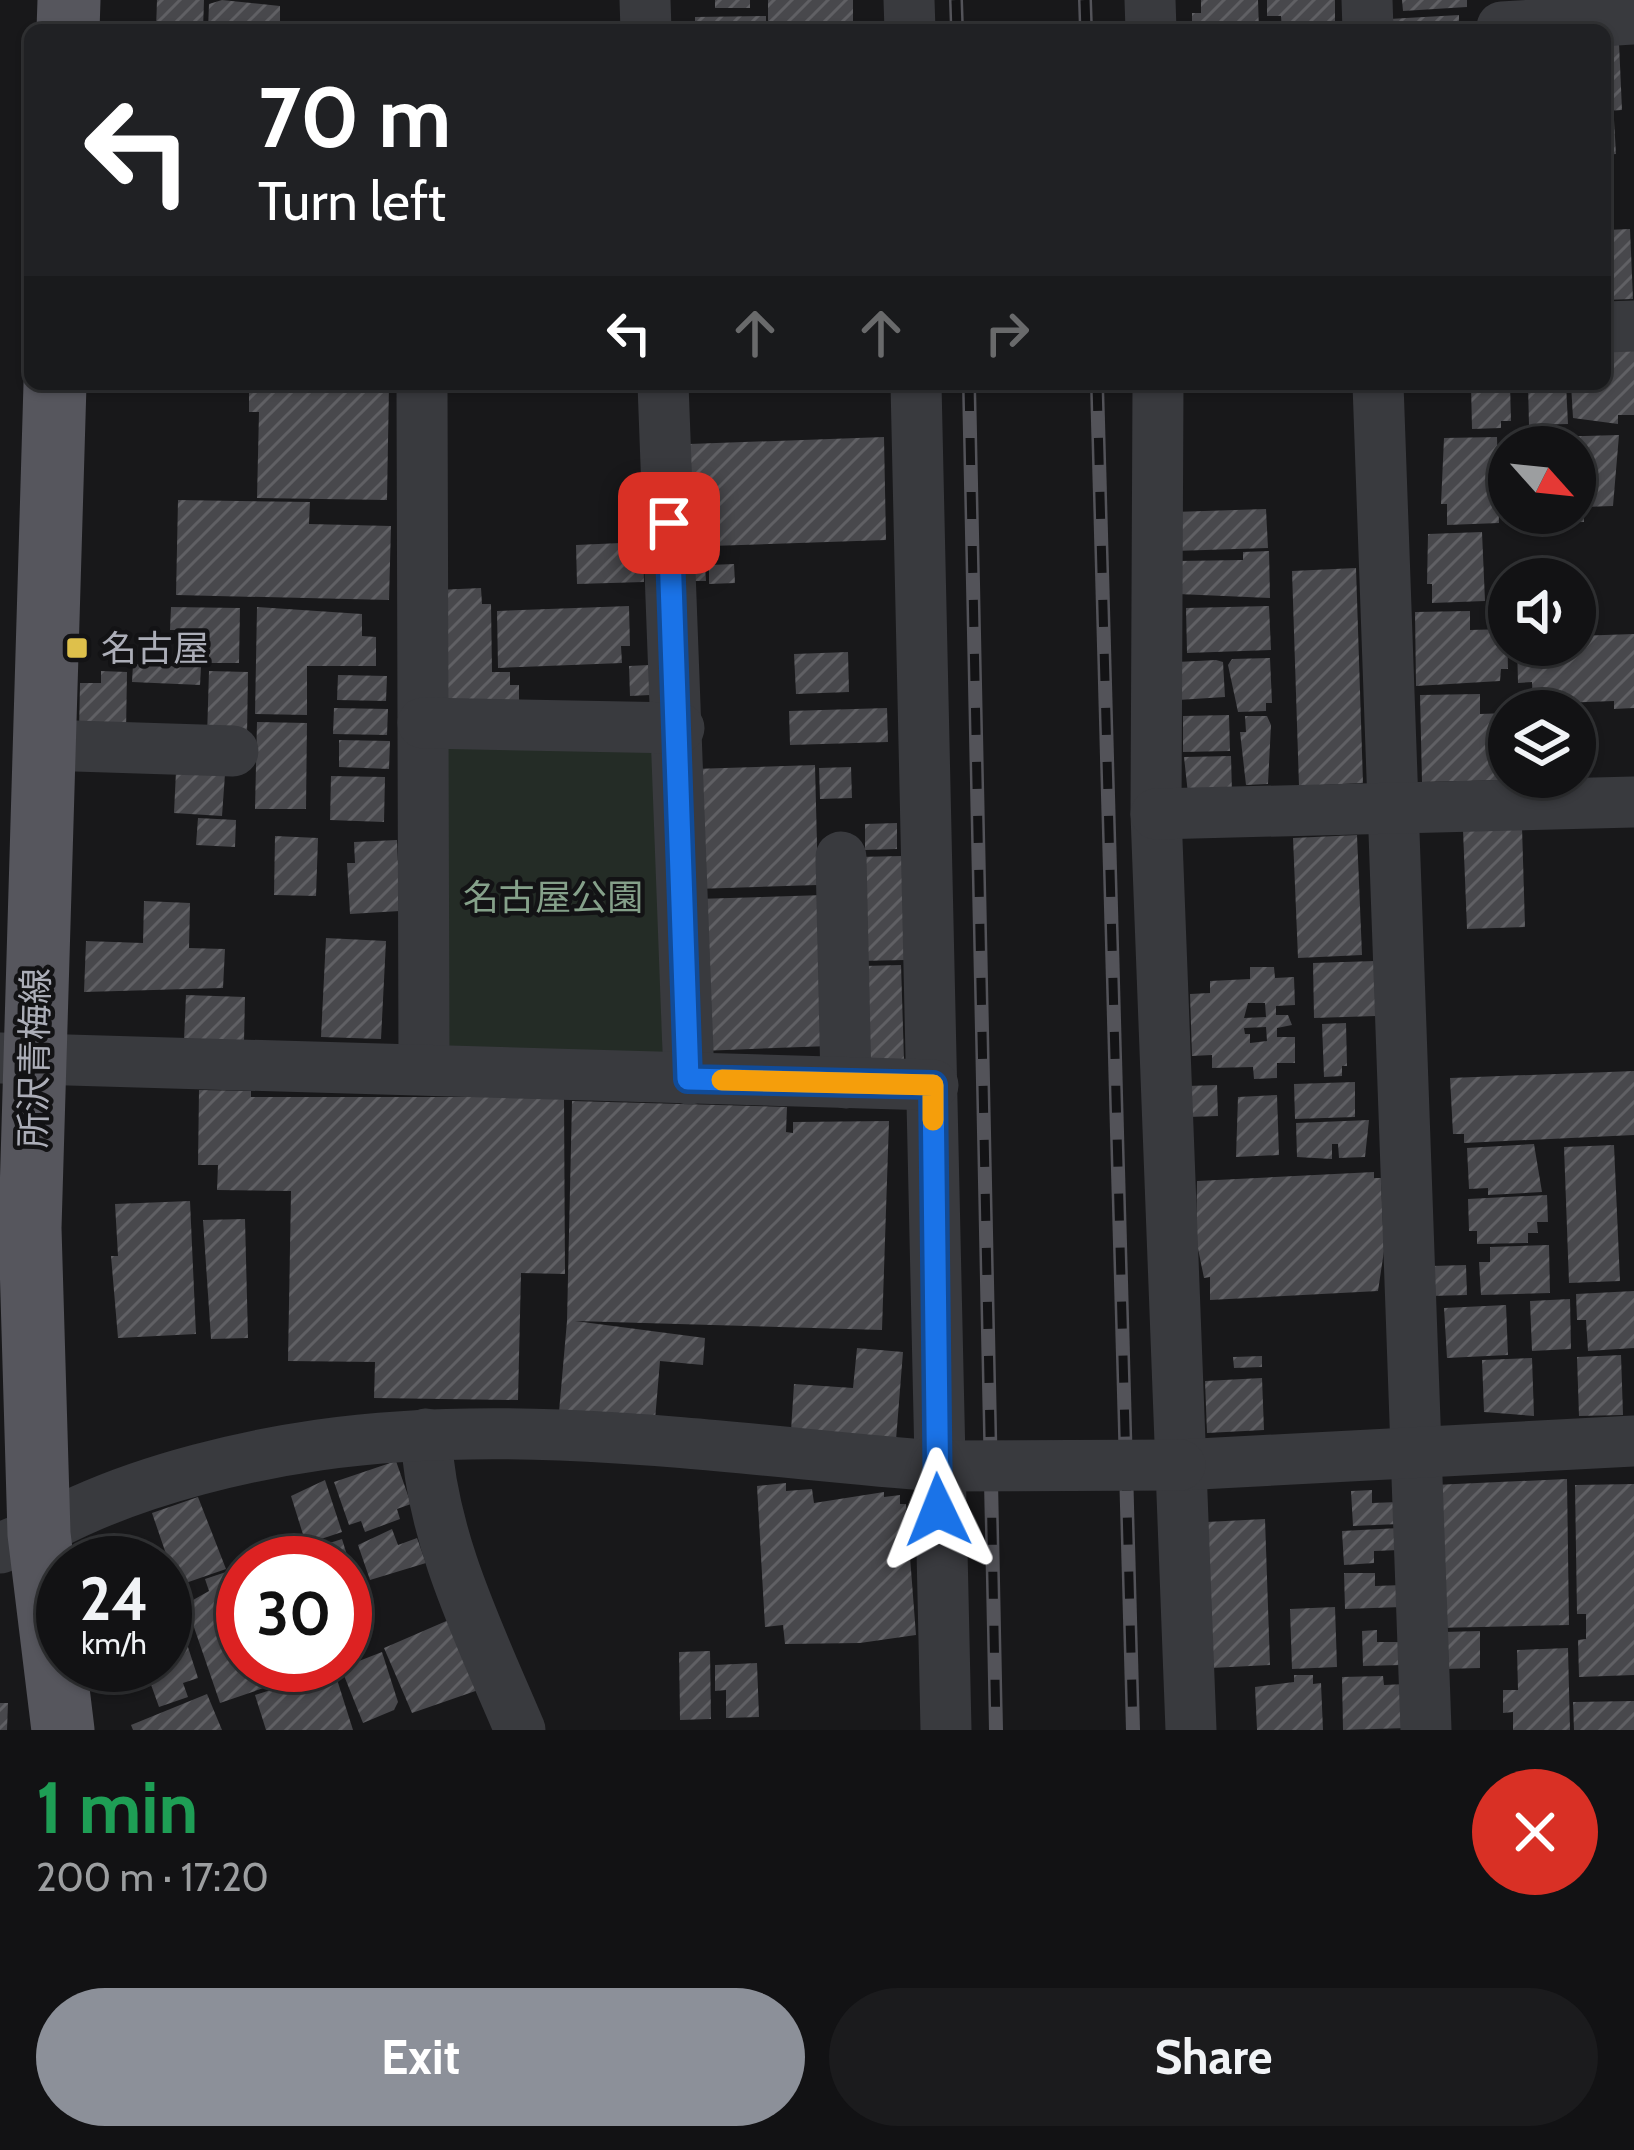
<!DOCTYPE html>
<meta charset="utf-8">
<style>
:root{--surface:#121214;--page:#1b1b1d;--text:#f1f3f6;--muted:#9c9ea0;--line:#313234;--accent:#8c9099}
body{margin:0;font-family:Cabin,"Noto Sans JP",sans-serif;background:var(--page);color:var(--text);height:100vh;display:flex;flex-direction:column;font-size:45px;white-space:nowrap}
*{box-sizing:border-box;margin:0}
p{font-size:39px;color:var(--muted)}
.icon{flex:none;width:66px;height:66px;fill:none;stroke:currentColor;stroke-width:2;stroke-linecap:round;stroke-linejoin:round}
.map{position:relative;height:1730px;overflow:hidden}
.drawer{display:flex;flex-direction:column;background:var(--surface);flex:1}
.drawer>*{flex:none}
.banner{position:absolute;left:24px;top:24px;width:1587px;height:366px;border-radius:18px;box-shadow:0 3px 9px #0004,0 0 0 3px var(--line);background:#202124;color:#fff;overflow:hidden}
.needle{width:78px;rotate:117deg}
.tools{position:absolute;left:1488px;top:426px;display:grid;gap:24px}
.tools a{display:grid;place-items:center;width:108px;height:108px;border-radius:50%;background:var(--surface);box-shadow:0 3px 9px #0004,0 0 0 3px var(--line);font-size:60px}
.speed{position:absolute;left:36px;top:1536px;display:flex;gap:24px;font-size:60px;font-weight:700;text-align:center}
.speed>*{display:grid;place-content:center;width:156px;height:156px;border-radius:50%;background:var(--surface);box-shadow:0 3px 9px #0004,0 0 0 3px var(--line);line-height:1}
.speed small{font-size:30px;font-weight:400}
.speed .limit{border:18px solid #d22;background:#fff;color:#111}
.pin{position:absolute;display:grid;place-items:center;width:102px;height:102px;color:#fff;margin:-51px;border-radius:24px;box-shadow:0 6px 18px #0006}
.me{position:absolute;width:132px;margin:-66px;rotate:358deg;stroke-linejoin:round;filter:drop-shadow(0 0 9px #0008)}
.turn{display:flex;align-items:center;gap:42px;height:252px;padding:0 36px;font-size:54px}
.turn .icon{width:156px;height:156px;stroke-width:2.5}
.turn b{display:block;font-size:84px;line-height:102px}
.lanes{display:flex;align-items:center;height:114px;padding:0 36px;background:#0003;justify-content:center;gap:60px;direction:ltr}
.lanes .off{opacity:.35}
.round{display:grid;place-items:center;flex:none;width:126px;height:126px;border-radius:63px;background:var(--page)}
.summary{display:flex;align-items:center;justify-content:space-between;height:204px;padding:0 36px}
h1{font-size:72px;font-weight:700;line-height:90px;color:#1e9e55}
.button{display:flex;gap:24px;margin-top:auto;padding:24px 36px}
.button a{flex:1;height:138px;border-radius:72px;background:var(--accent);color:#fff;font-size:48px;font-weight:700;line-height:138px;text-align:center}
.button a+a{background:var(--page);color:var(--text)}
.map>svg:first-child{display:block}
.green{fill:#242c26}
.building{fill:url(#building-hatch);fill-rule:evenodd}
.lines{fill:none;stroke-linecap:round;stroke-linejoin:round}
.minor{stroke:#393a3e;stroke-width:51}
.major{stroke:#56565d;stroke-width:63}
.rail-casing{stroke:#535359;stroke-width:14}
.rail{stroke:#131315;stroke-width:9;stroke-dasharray:27;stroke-linecap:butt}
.minor-bridge{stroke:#393a3e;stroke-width:51}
.route-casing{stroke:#114b97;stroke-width:30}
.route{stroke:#1a73e8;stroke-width:21}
.slow{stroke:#f59e0b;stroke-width:21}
.poi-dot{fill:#dec04b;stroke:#131315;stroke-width:4.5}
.labels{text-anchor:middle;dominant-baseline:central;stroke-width:9;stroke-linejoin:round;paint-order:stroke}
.poi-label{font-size:36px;fill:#acaeb8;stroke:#131315;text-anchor:start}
.park-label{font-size:36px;fill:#85a18a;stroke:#131315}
.street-label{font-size:36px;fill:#acaeb8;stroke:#131315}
</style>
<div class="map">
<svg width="1634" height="1730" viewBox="0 0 1634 1730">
<defs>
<pattern id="building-hatch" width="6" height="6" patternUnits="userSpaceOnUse" patternTransform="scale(3)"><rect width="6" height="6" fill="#48484c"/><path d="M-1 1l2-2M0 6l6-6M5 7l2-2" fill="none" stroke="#606064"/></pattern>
</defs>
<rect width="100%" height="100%" fill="#18181a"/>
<path class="green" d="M 447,732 L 654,738 L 663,1060 L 447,1055 Z"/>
<g class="building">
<path d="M 157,0 L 204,0 L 203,30 L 156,30 Z"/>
<path d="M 222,0 L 280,6 L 280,30 L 208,30 L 209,4 Z"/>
<rect x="715" y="0" width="35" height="8"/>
<rect x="768" y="0" width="85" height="30"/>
<path d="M 1201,0 L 1258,0 L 1259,30 L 1192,30 L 1192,13 L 1201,13 Z"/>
<path d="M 1267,0 L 1335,0 L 1335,30 L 1282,30 L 1281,16 L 1267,16 Z"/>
<path d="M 1402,0 L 1467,0 L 1467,7 L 1403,11 Z"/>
<path d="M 1459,15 L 1459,30 L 1390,30 L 1389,19 Z"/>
<path d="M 766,16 L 766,30 L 695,30 L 695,17 Z"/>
<path d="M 1605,43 L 1619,43 L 1622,110 L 1605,111 Z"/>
<path d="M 1605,120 L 1614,120 L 1616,154 L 1605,155 Z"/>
<path d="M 1630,229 L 1633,299 L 1605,300 L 1605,230 Z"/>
<path d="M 1634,346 L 1634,415 L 1618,415 L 1618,424 L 1573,418 L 1571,384 L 1605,384 L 1605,347 Z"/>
<path d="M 249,384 L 389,384 L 387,500 L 257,498 L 259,412 L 249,412 Z"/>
<path d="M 1471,384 L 1510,384 L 1511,421 L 1501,421 L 1501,428 L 1472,429 Z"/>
<path d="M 1528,384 L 1566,384 L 1568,424 L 1529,425 Z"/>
<path d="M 1619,435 L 1613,506 L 1584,507 L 1584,522 L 1514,523 L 1514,513 L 1575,513 L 1575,447 L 1513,447 L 1513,438 Z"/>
<path d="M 884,437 L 886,540 L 711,546 L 711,531 L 692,532 L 689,444 Z"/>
<path d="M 1497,437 L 1499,523 L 1447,525 L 1447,504 L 1441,504 L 1444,438 Z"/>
<path d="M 178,500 L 310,502 L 309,524 L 391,526 L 389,600 L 176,595 Z"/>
<path d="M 1266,509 L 1268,548 L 1174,551 L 1173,512 Z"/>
<path d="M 1482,532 L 1485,601 L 1432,603 L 1432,584 L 1427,584 L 1428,534 Z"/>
<path d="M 643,542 L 644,582 L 577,584 L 576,545 Z"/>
<path d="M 704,549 L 706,581 L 689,581 L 688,550 Z"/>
<path d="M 1269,551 L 1270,598 L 1178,594 L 1177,561 L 1243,560 L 1243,552 Z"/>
<path d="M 734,564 L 735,583 L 709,584 L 709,565 Z"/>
<path d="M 1356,568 L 1363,783 L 1299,786 L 1292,571 Z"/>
<path d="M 481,588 L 482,604 L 491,604 L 492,672 L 510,672 L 510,685 L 519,685 L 519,707 L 440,710 L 437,590 Z"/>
<path d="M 629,606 L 630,646 L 621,646 L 622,663 L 498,668 L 497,611 Z"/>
<path d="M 1269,606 L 1271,650 L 1187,653 L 1186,608 Z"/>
<path d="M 171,607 L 240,608 L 239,663 L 196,663 L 196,630 L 170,630 Z"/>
<path d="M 257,607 L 362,614 L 362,636 L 376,637 L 376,666 L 307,666 L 307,715 L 255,714 Z"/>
<path d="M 1470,611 L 1470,630 L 1507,629 L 1508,669 L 1501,669 L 1500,681 L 1416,686 L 1415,612 Z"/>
<path d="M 1634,634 L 1634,708 L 1614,709 L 1614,701 L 1533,704 L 1532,682 L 1518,683 L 1517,645 L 1575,645 L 1575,636 Z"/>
<path d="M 848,652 L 849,692 L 796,694 L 794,654 Z"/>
<path d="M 1270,658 L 1272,703 L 1266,703 L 1266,711 L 1238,712 L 1228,665 L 1232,659 Z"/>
<path d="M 1216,660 L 1223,662 L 1225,697 L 1178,700 L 1177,662 Z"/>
<path d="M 133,664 L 201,667 L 200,685 L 132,682 Z"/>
<path d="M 649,665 L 650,695 L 630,696 L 629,666 Z"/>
<path d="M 101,671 L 127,672 L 126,733 L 79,732 L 80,683 L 101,683 Z"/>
<path d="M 209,671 L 248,672 L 247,737 L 207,737 Z"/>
<path d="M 338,675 L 387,676 L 386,701 L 337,700 Z"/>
<path d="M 1480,694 L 1480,714 L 1507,713 L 1509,780 L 1422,782 L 1420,695 Z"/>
<path d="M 334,708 L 388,709 L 387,735 L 333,734 Z"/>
<path d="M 887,708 L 888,742 L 790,745 L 789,711 Z"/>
<path d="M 1229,715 L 1230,751 L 1183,752 L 1183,716 Z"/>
<path d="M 1245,716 L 1267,716 L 1271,725 L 1268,784 L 1246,785 L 1240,732 L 1246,732 Z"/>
<path d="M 257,722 L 307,723 L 306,809 L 255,809 Z"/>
<path d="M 339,740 L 390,741 L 389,769 L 339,767 Z"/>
<path d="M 1231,756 L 1232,793 L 1188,794 L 1184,757 Z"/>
<path d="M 815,765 L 818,885 L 696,889 L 693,769 Z"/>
<path d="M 851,767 L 852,798 L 820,799 L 819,768 Z"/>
<path d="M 176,771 L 225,774 L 222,816 L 174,813 Z"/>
<path d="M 331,776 L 385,777 L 384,822 L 330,820 Z"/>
<path d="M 198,818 L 236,820 L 235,847 L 196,845 Z"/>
<path d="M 897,823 L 897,849 L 865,850 L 865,824 Z"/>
<path d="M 1522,827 L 1525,927 L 1467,929 L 1463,830 Z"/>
<path d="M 1357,835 L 1362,955 L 1298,958 L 1293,838 Z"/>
<path d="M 275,836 L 318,838 L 316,896 L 274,895 Z"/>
<path d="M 397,840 L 400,911 L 350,914 L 347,863 L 355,863 L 354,842 Z"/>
<path d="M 902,856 L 905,960 L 859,961 L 856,857 Z"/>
<path d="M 824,895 L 829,1046 L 701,1051 L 696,899 Z"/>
<path d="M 144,901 L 190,903 L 189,948 L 225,949 L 223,988 L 84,992 L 86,941 L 143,943 Z"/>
<path d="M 326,938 L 386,941 L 381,1039 L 321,1037 Z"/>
<path d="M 1375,961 L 1376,1016 L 1314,1018 L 1313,963 Z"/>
<path d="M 901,965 L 904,1060 L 867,1062 L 864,966 Z"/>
<path d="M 1250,967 L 1274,967 L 1275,978 L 1294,977 L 1295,1005 L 1276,1006 L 1276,1015 L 1288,1015 L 1292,1025 L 1277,1028 L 1277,1037 L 1295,1037 L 1295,1063 L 1277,1063 L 1277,1078 L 1254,1079 L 1253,1067 L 1212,1068 L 1212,1055 L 1192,1056 L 1190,994 L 1210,993 L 1210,981 L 1250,979 ZM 1248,1003 L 1265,1003 L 1266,1017 L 1244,1018 ZM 1266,1027 L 1267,1041 L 1250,1043 L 1250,1034 L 1245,1034 L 1244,1028 Z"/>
<path d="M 186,995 L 245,997 L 244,1042 L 184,1040 Z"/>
<path d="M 1346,1023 L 1347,1066 L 1342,1066 L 1342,1076 L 1324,1077 L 1322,1024 Z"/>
<path d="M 1634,1071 L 1634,1135 L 1464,1143 L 1464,1134 L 1453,1134 L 1450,1078 Z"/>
<path d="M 1355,1082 L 1355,1117 L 1295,1119 L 1294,1084 Z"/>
<path d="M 1217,1085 L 1218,1116 L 1188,1117 L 1187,1086 Z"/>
<path d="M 199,1090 L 251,1091 L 251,1097 L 564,1097 L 565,1274 L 521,1273 L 518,1400 L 374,1398 L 375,1362 L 288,1361 L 291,1191 L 217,1190 L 218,1165 L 198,1165 Z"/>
<path d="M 1277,1095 L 1279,1155 L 1236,1157 L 1238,1097 Z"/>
<path d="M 572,1101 L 787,1107 L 786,1132 L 793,1133 L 793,1122 L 889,1121 L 882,1330 L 575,1321 L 705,1338 L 703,1365 L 660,1361 L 655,1420 L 559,1412 L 567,1321 Z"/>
<path d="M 1369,1120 L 1365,1157 L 1339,1158 L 1338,1144 L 1332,1144 L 1332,1159 L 1297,1157 L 1296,1123 Z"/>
<path d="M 1534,1144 L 1542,1192 L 1488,1195 L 1488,1188 L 1469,1189 L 1467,1148 Z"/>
<path d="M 1614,1145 L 1620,1281 L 1569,1283 L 1564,1147 Z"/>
<path d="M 1374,1172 L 1374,1178 L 1381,1178 L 1384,1251 L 1378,1291 L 1210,1300 L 1210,1277 L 1204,1278 L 1196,1239 L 1197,1181 Z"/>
<path d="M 1547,1195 L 1548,1222 L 1537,1222 L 1538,1233 L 1528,1233 L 1528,1243 L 1477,1244 L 1477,1231 L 1469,1231 L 1468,1199 Z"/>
<path d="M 190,1201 L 196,1334 L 118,1338 L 111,1256 L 118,1256 L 115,1204 Z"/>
<path d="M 245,1219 L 248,1338 L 211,1339 L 203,1220 Z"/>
<path d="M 1549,1245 L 1550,1293 L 1481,1295 L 1479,1262 L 1490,1262 L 1490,1247 Z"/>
<path d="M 1466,1265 L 1467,1295 L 1431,1296 L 1431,1266 Z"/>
<path d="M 1634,1291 L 1634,1348 L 1588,1351 L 1586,1320 L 1577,1320 L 1576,1294 Z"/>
<path d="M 1570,1299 L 1571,1349 L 1532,1351 L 1530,1301 Z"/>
<path d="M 1506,1305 L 1508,1355 L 1447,1358 L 1444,1308 Z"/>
<path d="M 857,1348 L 903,1352 L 896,1440 L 791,1431 L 794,1384 L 853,1388 Z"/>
<path d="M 1621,1355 L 1623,1415 L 1579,1416 L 1577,1357 Z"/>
<path d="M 1262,1356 L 1262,1367 L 1234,1368 L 1233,1357 Z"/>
<path d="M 1532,1358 L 1534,1416 L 1484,1412 L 1482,1360 Z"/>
<path d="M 1262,1378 L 1264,1430 L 1207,1433 L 1205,1381 Z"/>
<path d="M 396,1461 L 411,1504 L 397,1509 L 400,1519 L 365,1532 L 361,1521 L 349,1525 L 334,1482 Z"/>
<path d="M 1567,1479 L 1569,1625 L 1436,1628 L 1434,1485 Z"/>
<path d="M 325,1480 L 342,1532 L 306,1544 L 291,1496 Z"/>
<path d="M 786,1483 L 786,1491 L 812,1489 L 814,1503 L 884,1492 L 884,1497 L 900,1495 L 900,1504 L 906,1504 L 916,1635 L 860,1643 L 785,1644 L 783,1625 L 765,1627 L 757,1486 Z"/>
<path d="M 1634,1484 L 1634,1675 L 1579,1677 L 1578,1640 L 1586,1639 L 1586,1614 L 1577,1614 L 1575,1485 Z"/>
<path d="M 1372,1490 L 1372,1503 L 1398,1502 L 1399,1524 L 1353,1526 L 1351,1491 Z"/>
<path d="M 198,1497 L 226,1569 L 177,1586 L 152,1513 Z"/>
<path d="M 1265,1519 L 1270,1665 L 1211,1668 L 1206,1522 Z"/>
<path d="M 1399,1528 L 1400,1550 L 1374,1551 L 1374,1563 L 1344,1565 L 1342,1531 Z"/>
<path d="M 392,1529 L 398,1545 L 417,1538 L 426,1563 L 370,1580 L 358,1545 Z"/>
<path d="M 342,1539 L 351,1568 L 345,1570 L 345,1563 L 284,1563 L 283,1558 Z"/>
<path d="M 152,1543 L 154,1563 L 105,1563 L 138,1551 Z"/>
<path d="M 226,1572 L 228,1579 L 243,1574 L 243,1665 L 314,1665 L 316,1670 L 220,1703 L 186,1604 L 209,1591 L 205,1579 Z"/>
<path d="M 1344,1573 L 1375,1573 L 1375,1586 L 1402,1585 L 1402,1607 L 1345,1609 Z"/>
<path d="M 345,1575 L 367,1639 L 345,1646 Z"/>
<path d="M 165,1598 L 172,1615 L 177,1613 L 198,1678 L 183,1683 L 188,1697 L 159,1707 L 144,1665 L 165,1665 Z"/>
<path d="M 1335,1607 L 1337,1667 L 1292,1669 L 1290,1609 Z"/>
<path d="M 451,1619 L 487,1687 L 412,1713 L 384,1648 Z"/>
<path d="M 1377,1630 L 1377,1642 L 1400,1642 L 1401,1665 L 1363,1666 L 1362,1631 Z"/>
<path d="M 1480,1631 L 1480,1668 L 1444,1669 L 1444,1632 Z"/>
<path d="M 1568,1648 L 1570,1730 L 1513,1730 L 1513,1712 L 1503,1713 L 1503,1690 L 1518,1690 L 1517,1650 Z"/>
<path d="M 710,1651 L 711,1719 L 680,1720 L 679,1652 Z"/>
<path d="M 382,1652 L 398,1702 L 394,1710 L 363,1723 L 341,1668 Z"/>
<path d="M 757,1663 L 759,1717 L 726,1718 L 726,1690 L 715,1691 L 715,1665 Z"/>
<path d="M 334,1670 L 353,1730 L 266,1730 L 255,1695 Z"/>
<path d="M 1294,1675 L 1313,1675 L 1313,1684 L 1321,1683 L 1323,1730 L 1257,1730 L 1255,1687 L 1294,1682 Z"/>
<path d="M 1383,1676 L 1384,1685 L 1406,1684 L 1407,1728 L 1343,1730 L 1342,1677 Z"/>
<path d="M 207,1694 L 222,1730 L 133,1730 L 131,1725 Z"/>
<path d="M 1634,1701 L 1634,1730 L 1574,1730 L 1573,1702 Z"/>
<path d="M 0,1703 L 8,1703 L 7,1730 L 0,1730 Z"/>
</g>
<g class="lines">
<g class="minor">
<path d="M 645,0 L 646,30"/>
<path d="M 909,0 L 910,30"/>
<path d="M 1150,0 L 1151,30"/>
<path d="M 1367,0 L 1368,30"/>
<path d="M 1502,27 L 1634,19"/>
<path d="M 1605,327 L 1634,326"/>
<path d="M 422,384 L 424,1067"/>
<path d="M 663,384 L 689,1079"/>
<path d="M 916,384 L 946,1730"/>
<path d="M 1158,384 L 1156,814 L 1191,1730"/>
<path d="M 1378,384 L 1426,1730"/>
<path d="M 423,723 L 679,728"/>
<path d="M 44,745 L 233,751"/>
<path d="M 1156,814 L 1634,802"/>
<path d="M 841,857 L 846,1083"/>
<path d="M 0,1058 L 933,1085"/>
<path d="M 426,1434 C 431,1538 480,1635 520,1730"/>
<path d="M 1180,1465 L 1634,1441"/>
<path d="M 0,1548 C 30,1538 54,1522 82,1510 C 153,1478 242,1456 319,1445 C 522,1416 733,1450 936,1466"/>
</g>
<g class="major">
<path d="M 68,30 L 69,0"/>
<path d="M 55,384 L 30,1228 L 39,1534 L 63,1730"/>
</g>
<g class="rail-casing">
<g id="rail">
<path d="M 956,0 L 957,30"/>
<path d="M 1085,0 L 1086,30"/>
<path d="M 969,384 L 996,1730"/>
<path d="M 1097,384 L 1133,1730"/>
</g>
</g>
<use href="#rail" class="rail"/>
<path class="minor-bridge" d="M 936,1466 L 1180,1465"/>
</g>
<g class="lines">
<g class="route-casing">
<path id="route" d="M 669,523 L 688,1079 L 933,1085 L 938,1510"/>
</g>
<use href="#route" class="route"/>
<path class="slow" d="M 722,1080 L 933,1085 L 933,1120"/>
</g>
<rect class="poi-dot" x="65" y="636" width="24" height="24" rx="6"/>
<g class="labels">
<g class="poi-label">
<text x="101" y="648">名古屋</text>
</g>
<g class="park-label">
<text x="553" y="897">名古屋公園</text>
</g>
<g class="street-label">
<text transform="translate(34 1058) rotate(-89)">所沢青梅線</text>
</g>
</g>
</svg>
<div class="tools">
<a><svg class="needle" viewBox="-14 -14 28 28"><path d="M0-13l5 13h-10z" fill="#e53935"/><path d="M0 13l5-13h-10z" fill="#9c9ea0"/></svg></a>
<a><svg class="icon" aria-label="sound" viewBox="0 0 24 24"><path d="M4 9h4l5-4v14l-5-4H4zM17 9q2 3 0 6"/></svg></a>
<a><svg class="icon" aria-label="layers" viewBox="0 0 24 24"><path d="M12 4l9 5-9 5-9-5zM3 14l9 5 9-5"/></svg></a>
</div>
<div class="speed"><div>24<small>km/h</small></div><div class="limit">30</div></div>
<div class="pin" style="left:669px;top:523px;background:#d93025"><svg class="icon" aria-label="arrive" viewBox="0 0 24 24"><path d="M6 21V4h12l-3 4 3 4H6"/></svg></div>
<svg class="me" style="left:938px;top:1510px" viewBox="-20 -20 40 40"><path d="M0-17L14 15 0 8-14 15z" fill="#1a73e8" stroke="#fff" stroke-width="4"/></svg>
<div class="banner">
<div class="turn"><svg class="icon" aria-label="left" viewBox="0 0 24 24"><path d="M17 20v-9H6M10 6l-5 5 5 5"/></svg><div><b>70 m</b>Turn left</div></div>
<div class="lanes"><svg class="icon" aria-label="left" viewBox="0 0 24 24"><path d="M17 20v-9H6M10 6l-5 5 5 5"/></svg><svg class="icon off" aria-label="ahead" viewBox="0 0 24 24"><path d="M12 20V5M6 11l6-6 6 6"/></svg><svg class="icon off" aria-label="ahead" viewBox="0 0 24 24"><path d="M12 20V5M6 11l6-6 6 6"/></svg><svg class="icon off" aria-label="right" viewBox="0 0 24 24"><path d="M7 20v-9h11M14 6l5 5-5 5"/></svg></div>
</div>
</div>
<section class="drawer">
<div class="summary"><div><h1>1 min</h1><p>200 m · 17:20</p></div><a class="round" style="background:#d93025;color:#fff"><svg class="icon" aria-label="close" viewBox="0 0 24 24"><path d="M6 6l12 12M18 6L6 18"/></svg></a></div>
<div class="button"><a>Exit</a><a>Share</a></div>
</section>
